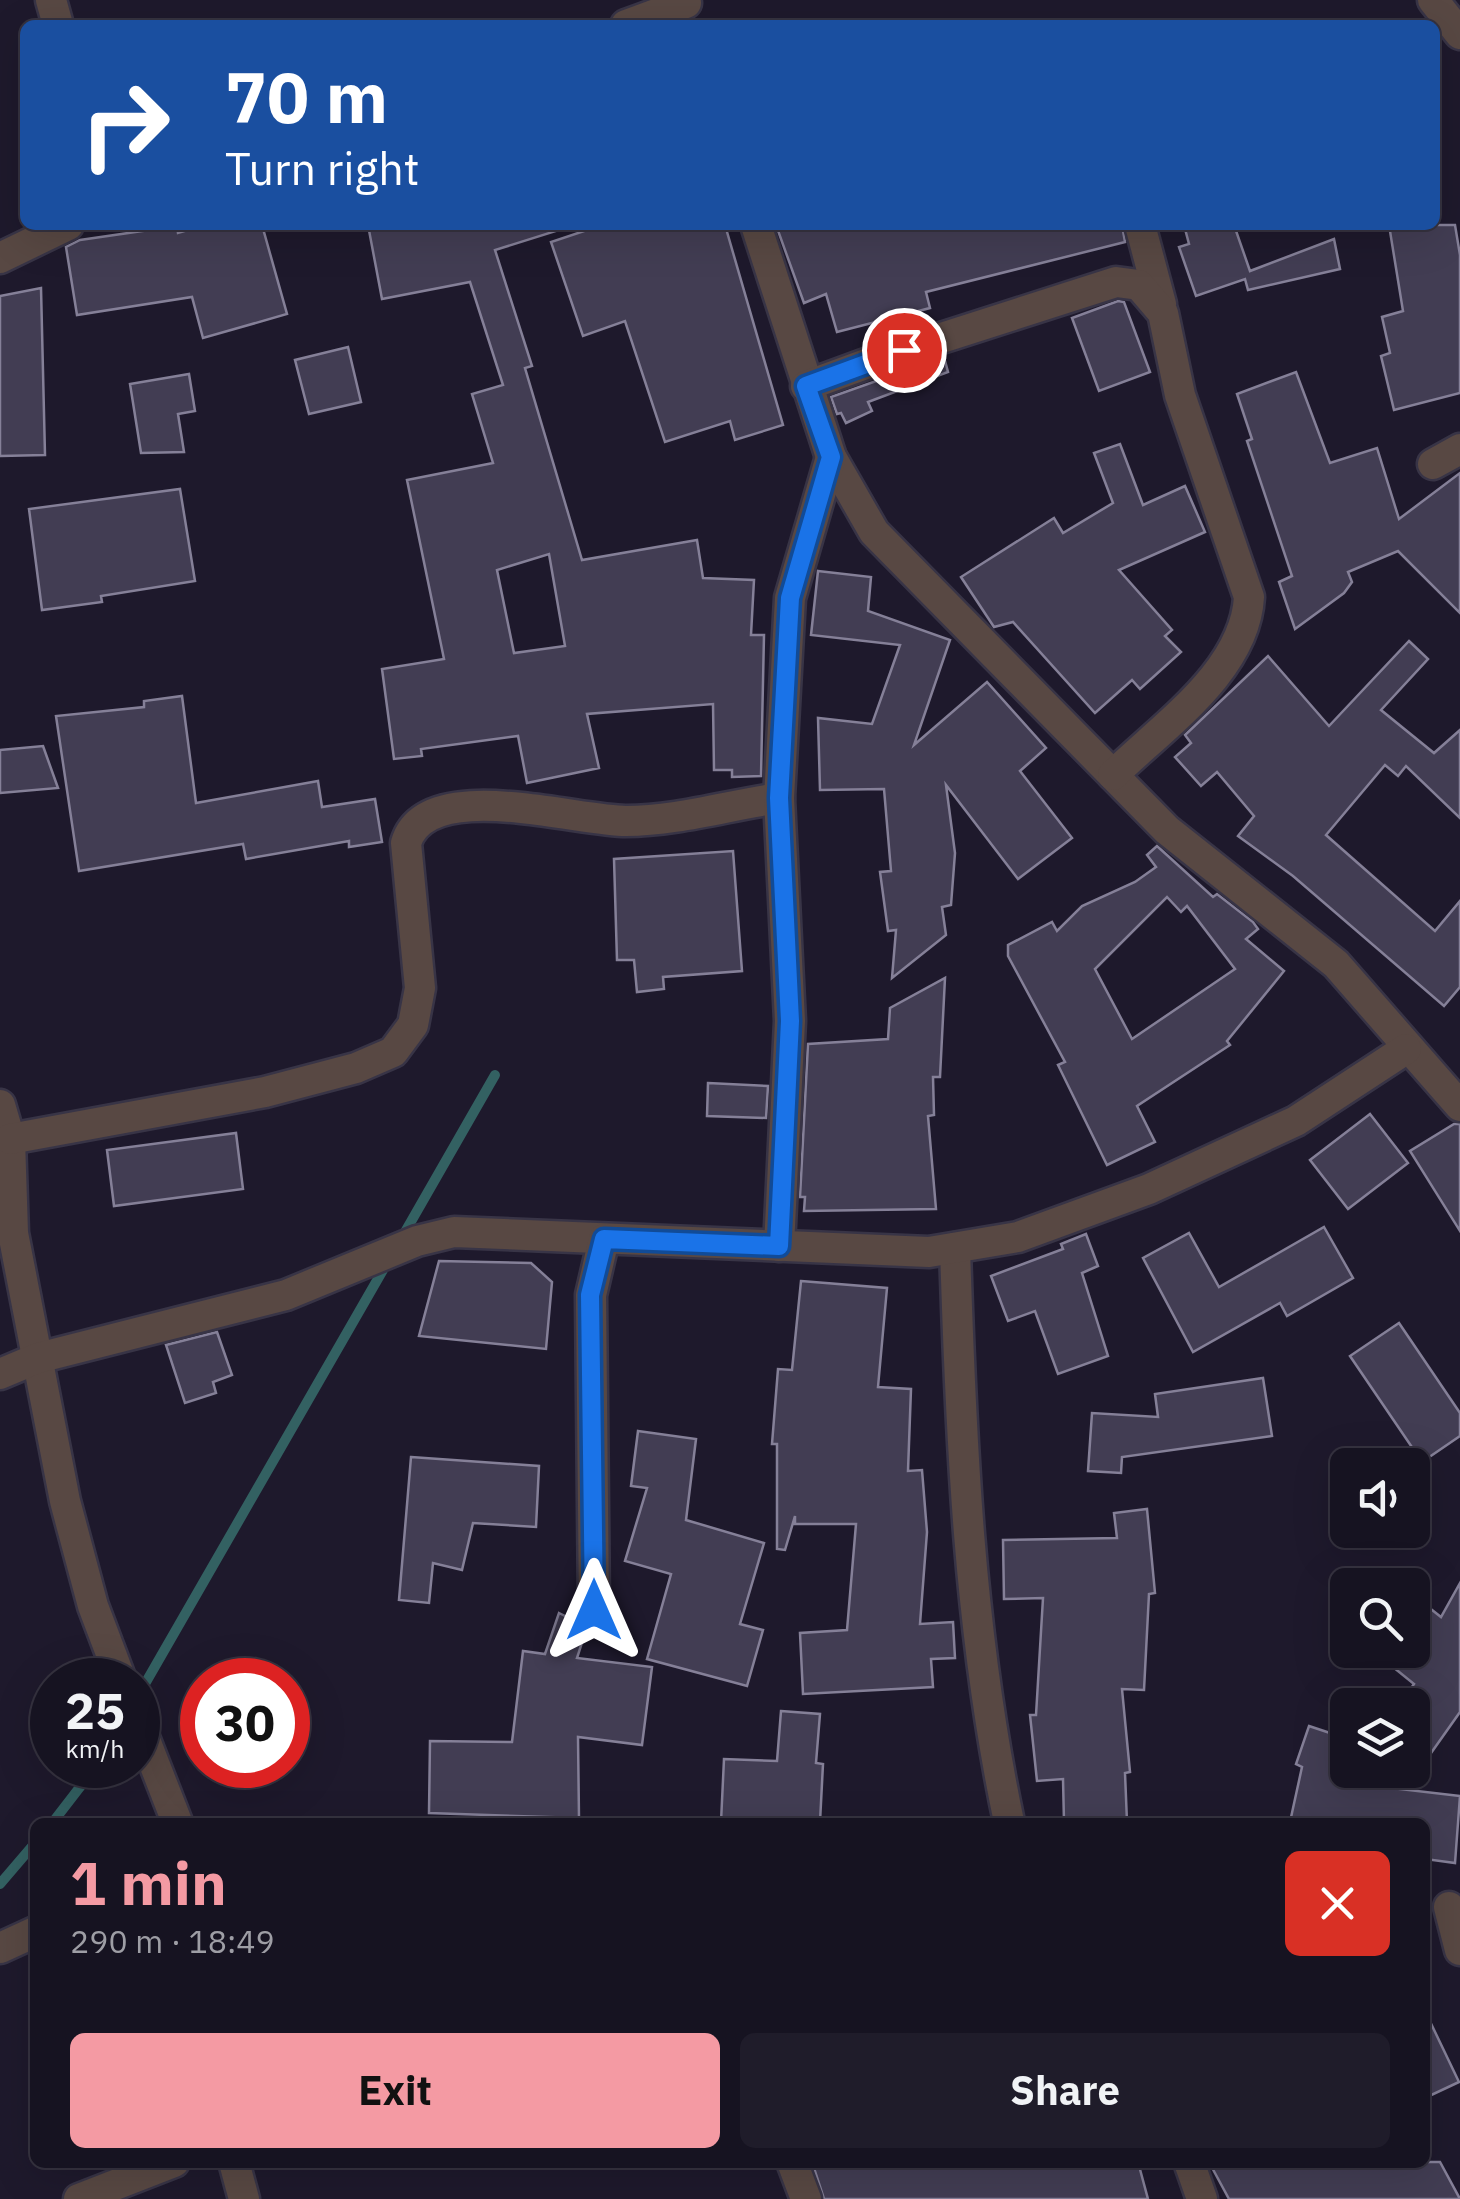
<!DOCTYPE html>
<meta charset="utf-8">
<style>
:root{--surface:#161321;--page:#1f1c2a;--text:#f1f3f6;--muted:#9e9ea5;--line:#35323f;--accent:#f49aa3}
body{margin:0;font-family:"IBM Plex Sans",sans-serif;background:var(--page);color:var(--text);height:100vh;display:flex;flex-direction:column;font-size:38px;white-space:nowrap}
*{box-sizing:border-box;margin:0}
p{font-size:32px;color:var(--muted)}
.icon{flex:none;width:55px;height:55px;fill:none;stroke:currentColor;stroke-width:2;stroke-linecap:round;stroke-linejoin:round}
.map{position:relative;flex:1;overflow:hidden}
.panel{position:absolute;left:30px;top:1818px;width:1400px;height:350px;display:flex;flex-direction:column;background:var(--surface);border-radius:15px;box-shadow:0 10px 40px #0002,0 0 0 2px var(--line)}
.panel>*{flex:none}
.banner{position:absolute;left:20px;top:20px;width:1420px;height:210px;border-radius:15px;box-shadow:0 10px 40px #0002,0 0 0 2px var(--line);background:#1a4fa0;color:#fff;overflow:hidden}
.controls{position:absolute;left:1330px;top:1448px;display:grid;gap:20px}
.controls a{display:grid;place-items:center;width:100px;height:100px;border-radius:15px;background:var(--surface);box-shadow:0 10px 40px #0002,0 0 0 2px var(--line);font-size:50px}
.speed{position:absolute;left:30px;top:1658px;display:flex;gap:20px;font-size:50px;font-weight:700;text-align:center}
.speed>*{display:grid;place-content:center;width:130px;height:130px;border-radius:50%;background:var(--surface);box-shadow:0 10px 40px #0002,0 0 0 2px var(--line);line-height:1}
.speed small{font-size:25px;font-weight:400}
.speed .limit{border:15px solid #d22;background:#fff;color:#111}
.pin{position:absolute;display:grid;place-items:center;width:85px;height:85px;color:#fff;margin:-42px;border:5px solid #fff;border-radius:50%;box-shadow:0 2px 10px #0007}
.me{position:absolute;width:110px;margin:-55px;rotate:0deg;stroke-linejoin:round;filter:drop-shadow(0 0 8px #0008)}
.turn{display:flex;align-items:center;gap:35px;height:210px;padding:0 40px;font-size:45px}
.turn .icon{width:130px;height:130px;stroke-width:2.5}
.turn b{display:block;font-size:70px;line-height:85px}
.round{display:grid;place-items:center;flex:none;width:105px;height:105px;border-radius:15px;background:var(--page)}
.headline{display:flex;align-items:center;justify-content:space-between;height:170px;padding:0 40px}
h1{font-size:60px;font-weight:700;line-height:75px;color:var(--accent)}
.button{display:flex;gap:20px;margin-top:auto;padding:20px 40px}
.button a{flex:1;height:115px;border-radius:15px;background:var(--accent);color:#111;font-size:40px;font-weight:700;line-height:115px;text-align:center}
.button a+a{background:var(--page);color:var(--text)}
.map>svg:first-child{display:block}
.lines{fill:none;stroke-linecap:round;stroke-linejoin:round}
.stream{stroke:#336162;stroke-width:10}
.building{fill:#423d53;stroke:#858098;stroke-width:2.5;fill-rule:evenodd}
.minor-casing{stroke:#383446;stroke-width:35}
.minor{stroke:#584843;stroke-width:30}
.route-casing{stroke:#114b97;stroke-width:25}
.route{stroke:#1a73e8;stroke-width:18}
</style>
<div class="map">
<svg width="1460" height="2199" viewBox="0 0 1460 2199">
<rect width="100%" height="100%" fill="#1e192c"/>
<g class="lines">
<g class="stream">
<path d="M 401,1239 L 495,1075"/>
<path d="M 138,1696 L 387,1263"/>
<path d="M 53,1822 L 97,1765"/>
<path d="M 0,1884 L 35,1843"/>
</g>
</g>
<g class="building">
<path d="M 205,225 L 262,225 L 287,314 L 203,338 L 192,297 L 77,315 L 66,247 L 80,240 L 177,226 L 178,233 Z"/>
<path d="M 368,225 L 555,225 L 556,231 L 495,250 L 532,366 L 525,368 L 582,560 L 697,540 L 703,578 L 754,580 L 751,635 L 764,635 L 761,776 L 732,777 L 732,770 L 714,770 L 713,704 L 587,714 L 599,768 L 527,783 L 518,736 L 421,749 L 422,756 L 394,759 L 382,669 L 444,659 L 407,480 L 493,463 L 472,394 L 503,385 L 470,282 L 382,299 ZM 549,554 L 565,646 L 514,653 L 497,570 Z"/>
<path d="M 602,225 L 725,225 L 783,425 L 735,440 L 730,421 L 665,442 L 625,321 L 583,336 L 551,242 Z"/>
<path d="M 776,225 L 1122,225 L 1125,242 L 926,292 L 930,308 L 837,332 L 826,294 L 804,303 Z"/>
<path d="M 1184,225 L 1234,225 L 1250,271 L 1334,239 L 1340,269 L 1248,290 L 1245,279 L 1196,296 L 1179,247 L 1189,244 Z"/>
<path d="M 1389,225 L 1455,225 L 1460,255 L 1460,393 L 1394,410 L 1381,356 L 1390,353 L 1382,317 L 1403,311 Z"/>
<path d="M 41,288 L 45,455 L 0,456 L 0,296 Z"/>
<path d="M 1118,301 L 1124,302 L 1150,372 L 1099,391 L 1072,318 Z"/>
<path d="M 348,347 L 361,402 L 309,414 L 295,360 Z"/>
<path d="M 944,357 L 948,372 L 868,402 L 872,411 L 846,423 L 841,413 L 837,414 L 831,397 Z"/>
<path d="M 1296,372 L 1330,463 L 1377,448 L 1399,519 L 1460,473 L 1460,613 L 1398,551 L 1348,572 L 1352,582 L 1344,593 L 1295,629 L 1279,582 L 1292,576 L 1247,441 L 1252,439 L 1237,394 Z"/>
<path d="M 189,374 L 195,411 L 178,414 L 184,452 L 141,453 L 130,384 Z"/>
<path d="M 1120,444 L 1143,505 L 1185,486 L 1205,532 L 1119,570 L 1172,630 L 1165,636 L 1181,652 L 1140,689 L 1132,680 L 1095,713 L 1013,622 L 994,627 L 961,577 L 1054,518 L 1063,533 L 1113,503 L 1094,453 Z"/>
<path d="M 180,489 L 195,581 L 101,596 L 102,602 L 42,610 L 29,509 Z"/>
<path d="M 818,571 L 871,577 L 868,611 L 950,640 L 914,745 L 987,682 L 1046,748 L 1020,771 L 1072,838 L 1018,879 L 946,785 L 955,853 L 951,905 L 942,907 L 946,935 L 892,978 L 896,930 L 888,931 L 880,872 L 891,871 L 884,789 L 820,790 L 818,718 L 872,724 L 900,645 L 811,635 Z"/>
<path d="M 1409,641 L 1428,659 L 1381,710 L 1434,753 L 1460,730 L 1460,818 L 1406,766 L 1398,776 L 1385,765 L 1326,835 L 1435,931 L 1460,901 L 1460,987 L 1444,1006 L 1293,876 L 1238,836 L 1254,816 L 1217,772 L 1201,786 L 1175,757 L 1191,743 L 1185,735 L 1268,656 L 1329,726 Z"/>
<path d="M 182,696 L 196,803 L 318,781 L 322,807 L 375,799 L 382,842 L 349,847 L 349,841 L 246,859 L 243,844 L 79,871 L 56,716 L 144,707 L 144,701 Z"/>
<path d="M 43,746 L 58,788 L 0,793 L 0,750 Z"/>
<path d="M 1157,846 L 1213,897 L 1217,894 L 1253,922 L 1258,929 L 1246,939 L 1284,971 L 1227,1041 L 1230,1045 L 1137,1106 L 1155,1142 L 1107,1165 L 1058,1065 L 1065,1062 L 1008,956 L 1008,945 L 1052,922 L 1057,931 L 1082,906 L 1135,882 L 1156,867 L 1147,855 ZM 1167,897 L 1181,912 L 1187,906 L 1235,969 L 1132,1039 L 1095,969 Z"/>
<path d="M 733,851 L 742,971 L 663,977 L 664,989 L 637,992 L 634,960 L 617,960 L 614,859 Z"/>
<path d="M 945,978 L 940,1077 L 933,1077 L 934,1115 L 928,1116 L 936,1209 L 804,1211 L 805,1197 L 800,1197 L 808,1044 L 888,1039 L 890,1008 Z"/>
<path d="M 708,1083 L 768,1086 L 766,1118 L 707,1116 Z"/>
<path d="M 1370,1114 L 1408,1163 L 1348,1209 L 1310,1160 Z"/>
<path d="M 1454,1124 L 1460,1124 L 1460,1231 L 1410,1151 Z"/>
<path d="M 236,1133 L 243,1189 L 114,1206 L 107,1150 Z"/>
<path d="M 1324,1227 L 1353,1278 L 1287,1316 L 1280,1303 L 1193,1352 L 1143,1258 L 1189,1233 L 1219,1287 Z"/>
<path d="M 1086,1234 L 1098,1266 L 1082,1273 L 1108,1356 L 1058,1374 L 1035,1311 L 1008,1321 L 991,1276 L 1063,1249 L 1061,1244 Z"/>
<path d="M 439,1261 L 531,1263 L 552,1282 L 546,1349 L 419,1336 Z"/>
<path d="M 801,1281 L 887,1288 L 878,1387 L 911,1389 L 908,1471 L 922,1470 L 927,1532 L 920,1624 L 953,1622 L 955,1658 L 931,1659 L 933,1687 L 803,1694 L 800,1633 L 847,1630 L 856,1524 L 795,1524 L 795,1516 L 785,1550 L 777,1549 L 777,1444 L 772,1444 L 778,1369 L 792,1370 Z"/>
<path d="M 1399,1323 L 1460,1413 L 1460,1436 L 1422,1462 L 1350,1356 Z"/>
<path d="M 217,1332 L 232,1375 L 213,1382 L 216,1393 L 185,1403 L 166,1345 Z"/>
<path d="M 1263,1378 L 1272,1436 L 1122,1457 L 1121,1473 L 1088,1471 L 1092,1413 L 1158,1417 L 1155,1394 Z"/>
<path d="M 638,1431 L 696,1439 L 686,1520 L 764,1543 L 740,1624 L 763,1630 L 747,1686 L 647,1659 L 671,1574 L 625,1561 L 647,1488 L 631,1486 Z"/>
<path d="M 411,1457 L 539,1466 L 536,1527 L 473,1523 L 462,1570 L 433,1563 L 429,1603 L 399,1600 Z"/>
<path d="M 1147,1509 L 1155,1593 L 1149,1594 L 1144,1690 L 1122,1689 L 1130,1772 L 1125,1773 L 1127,1822 L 1064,1822 L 1063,1779 L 1037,1781 L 1030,1715 L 1036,1715 L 1043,1598 L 1004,1599 L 1003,1540 L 1117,1538 L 1114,1513 Z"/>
<path d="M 1460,1583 L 1460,1712 L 1412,1780 L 1412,1705 L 1399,1705 L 1414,1684 L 1372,1650 L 1412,1650 L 1412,1594 L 1441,1617 Z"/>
<path d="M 559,1613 L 587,1627 L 577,1658 L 652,1667 L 642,1745 L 578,1737 L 579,1818 L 429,1813 L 430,1741 L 512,1742 L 523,1651 L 545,1654 Z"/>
<path d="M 781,1711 L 820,1714 L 816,1763 L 823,1764 L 820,1822 L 721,1822 L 724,1759 L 777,1761 Z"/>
<path d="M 1309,1726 L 1348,1739 L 1348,1783 L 1460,1796 L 1455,1863 L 1425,1859 L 1425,1822 L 1290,1822 L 1302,1767 L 1296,1764 Z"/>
<path d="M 1425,2011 L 1459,2082 L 1425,2098 Z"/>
<path d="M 812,2162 L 1138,2162 L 1148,2199 L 824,2199 Z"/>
<path d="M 1209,2162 L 1440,2162 L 1460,2199 L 1229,2199 Z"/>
</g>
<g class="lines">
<g class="minor-casing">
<g id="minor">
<path d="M 51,0 L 58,25"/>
<path d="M 1433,0 L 1460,34"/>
<path d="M 626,25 L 686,3"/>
<path d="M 756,225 L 831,457 L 874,532 L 1167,830 L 1336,964 L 1460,1106"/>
<path d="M 1140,225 L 1161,304"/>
<path d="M 0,258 L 68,225"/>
<path d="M 806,386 L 904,350 L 1116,282 L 1139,285 L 1163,313 L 1180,395 L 1249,597 C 1245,671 1163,726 1113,775"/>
<path d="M 1433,464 L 1460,449"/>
<path d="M 0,1105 L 10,1139 L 13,1233 L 65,1501 L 93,1606 L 121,1680"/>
<path d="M 10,1139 L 265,1092 L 356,1068 L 393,1052 L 413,1025 L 420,988 L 406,843 C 426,775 574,821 626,821 C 676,821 730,805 779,798"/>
<path d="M 779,1246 L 790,1021 L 779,798 L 790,598 L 831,457"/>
<path d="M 955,1248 C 961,1442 969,1632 1009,1822"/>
<path d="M 0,1374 L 38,1358 L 286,1295 L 417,1241 L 454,1232 L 929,1252 L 1018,1237 L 1149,1189 L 1296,1121 L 1406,1049"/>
<path d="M 594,1610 L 591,1295 L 604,1239"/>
<path d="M 138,1722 L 177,1822"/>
<path d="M 1449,1907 L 1460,1950"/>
<path d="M 0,1948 L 35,1932"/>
<path d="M 234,2162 L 244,2199"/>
<path d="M 792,2162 L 806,2199"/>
<path d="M 1189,2162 L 1202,2199"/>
<path d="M 79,2199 L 174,2162"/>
</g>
</g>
<use href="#minor" class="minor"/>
</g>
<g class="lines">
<g class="route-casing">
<path id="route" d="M 594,1610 L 590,1295 L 604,1239 L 779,1246 L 790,1021 L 779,798 L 790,598 L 831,457 L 806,386 L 904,350"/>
</g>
<use href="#route" class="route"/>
</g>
</svg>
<div class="controls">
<a><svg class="icon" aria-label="sound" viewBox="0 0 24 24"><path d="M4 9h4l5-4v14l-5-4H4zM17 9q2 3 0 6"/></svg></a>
<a><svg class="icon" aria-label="search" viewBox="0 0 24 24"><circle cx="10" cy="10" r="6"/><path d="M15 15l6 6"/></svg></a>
<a><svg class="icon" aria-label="layers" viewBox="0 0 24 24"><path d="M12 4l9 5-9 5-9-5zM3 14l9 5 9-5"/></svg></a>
</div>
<div class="speed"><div>25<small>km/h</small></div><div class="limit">30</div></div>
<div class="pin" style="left:904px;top:350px;background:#d93025"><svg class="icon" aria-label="arrive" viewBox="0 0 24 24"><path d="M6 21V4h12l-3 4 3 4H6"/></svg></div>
<svg class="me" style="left:594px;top:1610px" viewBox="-20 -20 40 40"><path d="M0-17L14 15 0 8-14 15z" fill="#1a73e8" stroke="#fff" stroke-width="4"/></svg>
<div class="banner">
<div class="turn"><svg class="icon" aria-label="right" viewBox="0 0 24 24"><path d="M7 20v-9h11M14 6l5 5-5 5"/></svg><div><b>70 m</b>Turn right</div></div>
</div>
<section class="panel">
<div class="headline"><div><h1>1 min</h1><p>290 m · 18:49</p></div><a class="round" style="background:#d93025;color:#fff"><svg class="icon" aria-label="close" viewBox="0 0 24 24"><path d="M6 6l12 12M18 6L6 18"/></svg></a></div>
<div class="button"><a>Exit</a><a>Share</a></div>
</section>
</div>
